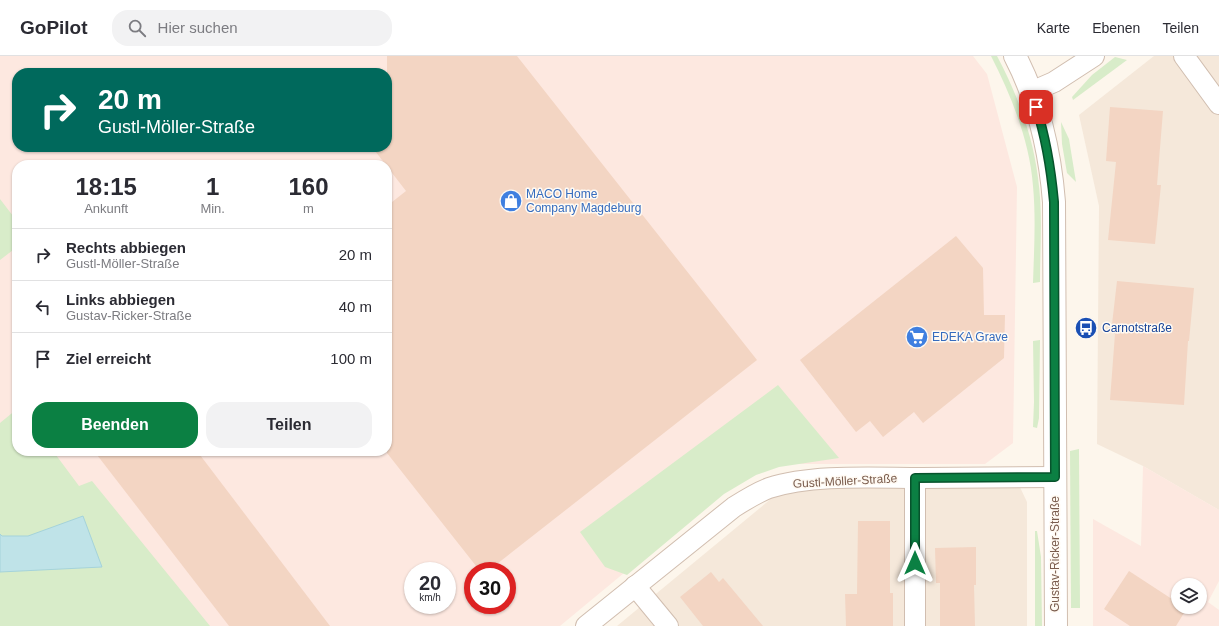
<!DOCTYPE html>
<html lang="de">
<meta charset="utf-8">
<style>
:root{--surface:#fff;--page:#f2f2f3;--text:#2b2b33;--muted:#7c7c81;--line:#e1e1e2;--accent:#0b8043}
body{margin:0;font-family:Arial,sans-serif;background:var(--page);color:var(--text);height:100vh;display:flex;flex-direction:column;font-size:15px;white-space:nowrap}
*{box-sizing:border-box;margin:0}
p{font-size:13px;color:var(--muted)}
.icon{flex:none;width:22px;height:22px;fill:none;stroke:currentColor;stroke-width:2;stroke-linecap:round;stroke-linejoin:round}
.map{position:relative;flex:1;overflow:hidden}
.panel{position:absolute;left:12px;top:104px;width:380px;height:296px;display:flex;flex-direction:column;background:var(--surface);border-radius:16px;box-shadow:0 1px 3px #0004}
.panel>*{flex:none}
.top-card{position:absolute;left:12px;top:12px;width:380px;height:84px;border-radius:16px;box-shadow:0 1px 3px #0004;background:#00695c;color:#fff;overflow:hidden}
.tools{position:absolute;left:1171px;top:522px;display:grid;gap:8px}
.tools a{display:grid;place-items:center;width:36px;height:36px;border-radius:50%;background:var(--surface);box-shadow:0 1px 3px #0004;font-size:20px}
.speed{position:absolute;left:404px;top:506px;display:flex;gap:8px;font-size:20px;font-weight:700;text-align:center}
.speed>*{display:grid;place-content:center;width:52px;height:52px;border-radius:50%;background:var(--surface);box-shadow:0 1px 3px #0004;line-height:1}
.speed small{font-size:10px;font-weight:400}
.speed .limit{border:6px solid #d22;background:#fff;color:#111}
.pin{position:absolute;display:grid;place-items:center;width:34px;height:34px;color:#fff;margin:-17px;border-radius:8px;box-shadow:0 2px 6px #0006}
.me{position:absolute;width:44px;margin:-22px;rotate:0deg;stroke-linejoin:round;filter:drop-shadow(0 0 3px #0008)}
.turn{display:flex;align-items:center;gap:14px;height:84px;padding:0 20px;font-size:18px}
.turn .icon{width:52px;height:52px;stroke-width:2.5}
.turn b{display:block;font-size:28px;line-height:34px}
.eta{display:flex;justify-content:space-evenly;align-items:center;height:68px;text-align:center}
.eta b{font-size:24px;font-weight:800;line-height:28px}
.cta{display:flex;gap:8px;margin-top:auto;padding:8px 20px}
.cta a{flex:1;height:46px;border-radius:16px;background:var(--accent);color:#fff;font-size:16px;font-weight:800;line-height:46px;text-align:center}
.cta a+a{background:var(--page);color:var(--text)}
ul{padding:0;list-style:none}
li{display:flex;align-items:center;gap:12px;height:52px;padding:0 20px;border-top:1px solid var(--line)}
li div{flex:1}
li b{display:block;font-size:15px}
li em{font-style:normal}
header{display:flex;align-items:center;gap:24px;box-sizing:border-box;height:56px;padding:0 20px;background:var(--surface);border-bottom:1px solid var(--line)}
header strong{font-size:19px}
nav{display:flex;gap:22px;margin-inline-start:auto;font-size:14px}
.search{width:280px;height:36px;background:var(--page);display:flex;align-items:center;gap:10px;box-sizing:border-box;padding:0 14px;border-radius:16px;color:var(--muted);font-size:15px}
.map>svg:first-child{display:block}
.residential{fill:#f5e8da}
.commercial{fill:#fde8e0;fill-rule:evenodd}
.green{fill:#d8ecc9}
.water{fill:#bfe3e8;stroke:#a5d3da}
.building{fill:#f3d5c3}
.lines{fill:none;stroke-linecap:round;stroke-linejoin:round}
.minor-casing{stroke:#d1beb0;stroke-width:22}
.tertiary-casing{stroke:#d1beb0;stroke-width:24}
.minor{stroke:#fff;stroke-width:20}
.tertiary{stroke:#fff;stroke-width:22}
.route-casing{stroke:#07532c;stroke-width:10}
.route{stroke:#0b8043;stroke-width:7}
.labels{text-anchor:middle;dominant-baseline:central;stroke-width:3;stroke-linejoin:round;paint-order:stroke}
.shop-label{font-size:12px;fill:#366cbe;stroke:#fffaf3;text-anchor:start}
.transit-label{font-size:12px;fill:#164399;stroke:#fffaf3;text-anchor:start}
.street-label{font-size:12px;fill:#7a5c4d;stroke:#fffaf3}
</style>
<header>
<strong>GoPilot</strong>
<div class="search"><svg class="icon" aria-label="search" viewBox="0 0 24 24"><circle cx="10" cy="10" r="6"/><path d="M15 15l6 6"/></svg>Hier suchen</div>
<nav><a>Karte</a><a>Ebenen</a><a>Teilen</a></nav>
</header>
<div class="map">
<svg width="1219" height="570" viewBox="0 0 1219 570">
<rect width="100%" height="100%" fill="#fdf6ec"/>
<g class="residential">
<path d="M 1154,0 L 1219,0 L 1219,454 L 1143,410 L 1097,388 L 1099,150 L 1079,59 Z"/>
<path d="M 1018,427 L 1027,446 L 1027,570 L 617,570 L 783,433 Z"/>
</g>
<g class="commercial">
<path d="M 0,0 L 973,0 L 987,18 L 1017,131 L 1013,387 L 985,408 L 778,408 L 729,430 L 560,570 L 0,570 ZM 17,17 L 387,17 L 387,91 L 17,91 ZM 17,109 L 387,109 L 387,395 L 17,395 ZM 413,515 L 447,515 L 447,549 L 413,549 ZM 473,515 L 507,515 L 507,549 L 473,549 Z"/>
<path d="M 1143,410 L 1219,454 L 1219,525 L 1208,546 L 1219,554 L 1219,570 L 1093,570 L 1093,463 L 1141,490 ZM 1178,529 L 1200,529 L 1200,551 L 1178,551 Z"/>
</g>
<g class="green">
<path d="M 991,0 L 997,0 C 1017,38 1033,79 1038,122 C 1043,156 1040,192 1040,226 L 1033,227 C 1034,195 1036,162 1033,130 C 1030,86 1011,39 991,0 Z"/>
<path d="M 1115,1 L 1127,4 L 1073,44 L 1072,41 L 1092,19 Z"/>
<path d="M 1061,66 L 1069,83 L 1076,126 L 1067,117 L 1062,88 Z"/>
<path d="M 0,143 L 13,160 L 17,158 L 17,191 L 0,204 Z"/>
<path d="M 1040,284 L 1039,362 L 1037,372 L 1033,371 L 1034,346 L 1033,285 Z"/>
<path d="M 778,329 L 839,402 L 779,411 L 756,419 L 724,438 L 627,519 L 605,511 L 580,476 Z"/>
<path d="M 17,353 L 17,395 L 53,395 L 79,430 L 92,425 L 210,570 L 0,570 L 0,367 Z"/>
<path d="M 1079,393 L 1080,552 L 1071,552 L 1070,395 Z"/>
<path d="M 1035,475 L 1037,475 L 1041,501 L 1042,570 L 1035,570 Z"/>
</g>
<path class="water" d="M 83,460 L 102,511 L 0,516 L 0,478 L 2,480 L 28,480 Z"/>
<g class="building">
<path d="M 387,0 L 517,0 L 757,304 L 488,515 L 480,515 L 387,397 L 387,150 L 406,135 L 372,91 L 387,91 Z"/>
<path d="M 1110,51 L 1163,55 L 1157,129 L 1161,129 L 1155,188 L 1108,184 L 1116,106 L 1106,105 Z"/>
<path d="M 956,180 L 983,212 L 984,259 L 1005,259 L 1004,302 L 923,367 L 914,356 L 883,381 L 870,365 L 856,376 L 800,304 Z"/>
<path d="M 1117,225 L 1194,232 L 1189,285 L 1188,285 L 1184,349 L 1110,344 L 1115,278 L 1111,277 Z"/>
<path d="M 94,395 L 197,395 L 330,570 L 229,570 Z"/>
<path d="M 858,465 L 890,465 L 890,537 L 893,537 L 893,570 L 846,570 L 845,538 L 857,538 Z"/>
<path d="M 976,491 L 976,529 L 974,529 L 975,570 L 940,570 L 940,527 L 936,527 L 935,492 Z"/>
<path d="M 1129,515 L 1178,547 L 1178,551 L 1185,551 L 1187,552 L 1176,570 L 1130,570 L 1104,553 Z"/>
<path d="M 711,516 L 719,526 L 723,522 L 763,570 L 703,570 L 680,541 Z"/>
</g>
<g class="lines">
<g class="minor-casing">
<g id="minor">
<path d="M 1184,0 L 1219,48"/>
<path d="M 1031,36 L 1054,26 L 1094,0"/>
<path d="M 635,530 L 668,570"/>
<path d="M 586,570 L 734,451 C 745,444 756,437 769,432 C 813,418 874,422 921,422 C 966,422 1010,421 1055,421"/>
<path d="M 915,570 L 915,422"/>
</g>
</g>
<g class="tertiary-casing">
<path id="tertiary" d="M 1015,0 C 1039,46 1050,95 1054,146 L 1056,570"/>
</g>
<use href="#minor" class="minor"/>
<use href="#tertiary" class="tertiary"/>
</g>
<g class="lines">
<g class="route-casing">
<path id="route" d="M 915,507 L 915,422 L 1055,421 L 1054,146 C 1051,113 1046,82 1036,51"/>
</g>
<use href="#route" class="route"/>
</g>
<defs>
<g id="shop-disc" transform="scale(1.15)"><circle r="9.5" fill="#3f7fe0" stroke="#fffaf3"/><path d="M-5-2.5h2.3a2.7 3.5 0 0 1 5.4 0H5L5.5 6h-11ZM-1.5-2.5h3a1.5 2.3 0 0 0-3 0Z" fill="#fff"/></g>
<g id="bus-disc" transform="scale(1.15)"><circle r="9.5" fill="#1a4fb4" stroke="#fffaf3"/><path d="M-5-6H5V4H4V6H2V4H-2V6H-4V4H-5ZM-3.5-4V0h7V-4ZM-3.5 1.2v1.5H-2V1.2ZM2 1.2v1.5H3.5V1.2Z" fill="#fff"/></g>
<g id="supermarket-disc" transform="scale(1.15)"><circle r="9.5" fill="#3f7fe0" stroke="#fffaf3"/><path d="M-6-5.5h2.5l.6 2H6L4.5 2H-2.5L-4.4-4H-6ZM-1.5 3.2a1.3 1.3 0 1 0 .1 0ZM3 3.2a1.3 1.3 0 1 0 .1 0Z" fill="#fff"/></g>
</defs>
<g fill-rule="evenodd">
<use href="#shop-disc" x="511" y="145"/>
<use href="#bus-disc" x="1086" y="272"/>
<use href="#supermarket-disc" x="917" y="281"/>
</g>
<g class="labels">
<g class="shop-label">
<text x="526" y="138">MACO Home<tspan x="526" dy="14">Company Magdeburg</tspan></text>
<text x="932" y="281">EDEKA Grave</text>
</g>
<g class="transit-label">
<text x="1102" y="272">Carnotstraße</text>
</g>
<g class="street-label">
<text transform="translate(845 425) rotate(-3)">Gustl-Möller-Straße</text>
<text transform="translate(1055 498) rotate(-90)">Gustav-Ricker-Straße</text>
</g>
</g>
</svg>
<div class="tools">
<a><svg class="icon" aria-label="layers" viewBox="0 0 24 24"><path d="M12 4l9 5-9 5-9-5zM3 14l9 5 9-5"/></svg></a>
</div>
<div class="speed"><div>20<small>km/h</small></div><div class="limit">30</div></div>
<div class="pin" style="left:1036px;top:51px;background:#d93025"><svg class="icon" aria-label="arrive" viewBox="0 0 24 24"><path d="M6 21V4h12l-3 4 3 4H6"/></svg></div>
<svg class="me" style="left:915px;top:507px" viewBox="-20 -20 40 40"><path d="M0-17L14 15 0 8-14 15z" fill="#0b8043" stroke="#fff" stroke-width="4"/></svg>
<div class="top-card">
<div class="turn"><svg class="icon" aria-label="right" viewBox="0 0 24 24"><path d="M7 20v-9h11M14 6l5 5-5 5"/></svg><div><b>20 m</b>Gustl-Möller-Straße</div></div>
</div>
<section class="panel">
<div class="eta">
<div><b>18:15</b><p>Ankunft</p></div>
<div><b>1</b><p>Min.</p></div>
<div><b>160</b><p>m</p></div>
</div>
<ul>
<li><svg class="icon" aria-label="right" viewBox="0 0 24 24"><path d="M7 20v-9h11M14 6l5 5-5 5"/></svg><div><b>Rechts abbiegen</b><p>Gustl-Möller-Straße</p></div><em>20 m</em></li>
<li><svg class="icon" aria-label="left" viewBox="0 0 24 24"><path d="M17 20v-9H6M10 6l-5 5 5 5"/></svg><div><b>Links abbiegen</b><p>Gustav-Ricker-Straße</p></div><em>40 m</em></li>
<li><svg class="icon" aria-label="arrive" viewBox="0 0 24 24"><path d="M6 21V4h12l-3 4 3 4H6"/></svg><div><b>Ziel erreicht</b></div><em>100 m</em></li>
</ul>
<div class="cta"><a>Beenden</a><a>Teilen</a></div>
</section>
</div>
